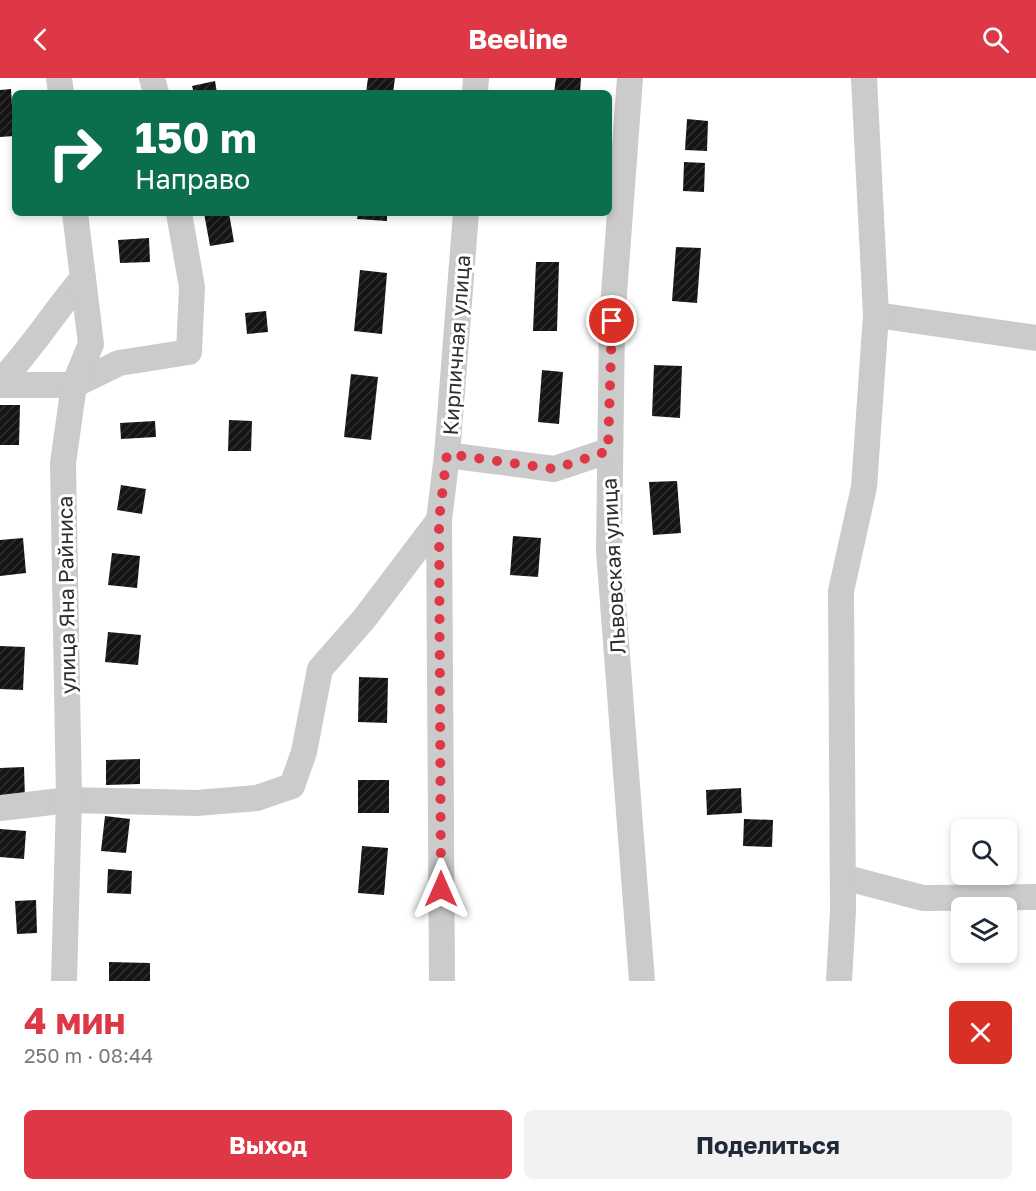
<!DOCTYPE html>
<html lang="ru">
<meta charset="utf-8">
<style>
:root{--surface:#fff;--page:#f2f2f3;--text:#1f2937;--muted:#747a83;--accent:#de3745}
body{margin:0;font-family:"Golos Text",sans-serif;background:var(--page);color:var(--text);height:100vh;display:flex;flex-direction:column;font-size:22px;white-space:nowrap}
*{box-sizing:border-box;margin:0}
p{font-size:20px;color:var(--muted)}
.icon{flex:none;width:33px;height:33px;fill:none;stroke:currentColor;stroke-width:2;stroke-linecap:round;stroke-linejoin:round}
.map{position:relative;height:903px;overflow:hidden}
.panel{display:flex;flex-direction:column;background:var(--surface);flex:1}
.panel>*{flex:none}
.hud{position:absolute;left:12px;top:12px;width:600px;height:126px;border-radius:9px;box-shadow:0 3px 9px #0003;background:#0b6e4f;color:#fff;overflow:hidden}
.tools{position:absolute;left:951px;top:741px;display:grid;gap:12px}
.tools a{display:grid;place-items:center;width:66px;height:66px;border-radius:9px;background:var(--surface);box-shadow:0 3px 9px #0003;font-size:30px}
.pin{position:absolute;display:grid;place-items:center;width:51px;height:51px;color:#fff;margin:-26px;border:3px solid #fff;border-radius:50%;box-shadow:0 2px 6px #0007}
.me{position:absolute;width:66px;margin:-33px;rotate:0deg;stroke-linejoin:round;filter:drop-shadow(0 0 4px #0008)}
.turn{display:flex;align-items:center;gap:21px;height:126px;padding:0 24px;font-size:27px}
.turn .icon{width:78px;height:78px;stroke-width:2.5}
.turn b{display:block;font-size:42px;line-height:51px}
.round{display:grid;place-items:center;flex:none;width:63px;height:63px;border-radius:9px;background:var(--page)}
.summary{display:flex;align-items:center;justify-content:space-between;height:102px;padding:0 24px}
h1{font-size:36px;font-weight:700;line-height:45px;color:var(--accent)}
.cta{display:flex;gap:12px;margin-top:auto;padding:12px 24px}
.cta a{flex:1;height:69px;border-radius:9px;background:var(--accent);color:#fff;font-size:24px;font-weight:700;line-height:69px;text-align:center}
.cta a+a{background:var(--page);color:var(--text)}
header{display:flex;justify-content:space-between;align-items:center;height:78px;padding:0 24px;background:var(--accent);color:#fff;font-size:27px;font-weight:700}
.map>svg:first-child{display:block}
.building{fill:url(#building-hatch)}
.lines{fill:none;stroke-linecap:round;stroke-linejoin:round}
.minor{stroke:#cbcbcb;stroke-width:26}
.route{stroke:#de3745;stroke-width:10;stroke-dasharray:0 18}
.labels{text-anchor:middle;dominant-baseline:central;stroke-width:6;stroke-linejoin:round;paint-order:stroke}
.street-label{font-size:21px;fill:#2e2e2e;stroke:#fff}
</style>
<header><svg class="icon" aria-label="back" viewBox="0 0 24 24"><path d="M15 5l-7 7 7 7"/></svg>Beeline<svg class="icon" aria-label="search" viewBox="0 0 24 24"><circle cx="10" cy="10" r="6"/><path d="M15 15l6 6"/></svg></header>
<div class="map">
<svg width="1036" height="903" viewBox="0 0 1036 903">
<defs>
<pattern id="building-hatch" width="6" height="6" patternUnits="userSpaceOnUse" patternTransform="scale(1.5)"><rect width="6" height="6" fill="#151515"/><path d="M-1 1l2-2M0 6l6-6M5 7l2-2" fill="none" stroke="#2f2f2f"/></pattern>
</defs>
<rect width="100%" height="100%" fill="#fff"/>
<g class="building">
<path d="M 368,0 L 395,0 L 393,15 L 366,15 Z"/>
<path d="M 556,0 L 581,0 L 580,15 L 554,15 Z"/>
<path d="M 215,3 L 217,15 L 194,15 L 192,8 Z"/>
<path d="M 11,11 L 14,58 L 0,59 L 0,12 Z"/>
<path d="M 687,41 L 708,43 L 707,73 L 685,72 Z"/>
<path d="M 684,84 L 705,85 L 704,114 L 683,113 Z"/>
<path d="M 204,135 L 229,135 L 234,164 L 210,168 Z"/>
<path d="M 358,135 L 387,135 L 387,143 L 357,141 Z"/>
<path d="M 149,160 L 150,184 L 120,185 L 118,162 Z"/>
<path d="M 676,169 L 701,170 L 697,225 L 672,223 Z"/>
<path d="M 536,184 L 559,184 L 557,253 L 533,253 Z"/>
<path d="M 360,192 L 387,195 L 382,256 L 354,253 Z"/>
<path d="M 266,233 L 268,254 L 247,256 L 245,235 Z"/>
<path d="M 654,287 L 682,288 L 680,340 L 652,338 Z"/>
<path d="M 542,292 L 563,294 L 559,346 L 538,344 Z"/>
<path d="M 351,296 L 378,299 L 371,362 L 344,359 Z"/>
<path d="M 0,327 L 20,327 L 19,367 L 0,367 Z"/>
<path d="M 229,342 L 252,343 L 251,373 L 228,373 Z"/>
<path d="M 155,343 L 156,359 L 121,361 L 120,345 Z"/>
<path d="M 677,403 L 681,455 L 653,457 L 649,404 Z"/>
<path d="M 121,407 L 146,411 L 142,436 L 117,432 Z"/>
<path d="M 513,458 L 541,460 L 538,499 L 510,497 Z"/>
<path d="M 23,460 L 26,495 L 0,498 L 0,462 Z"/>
<path d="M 112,475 L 140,478 L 137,510 L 108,507 Z"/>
<path d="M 108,554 L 141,557 L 138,587 L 105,584 Z"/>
<path d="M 0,568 L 25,569 L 23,612 L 0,611 Z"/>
<path d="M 359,599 L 388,600 L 387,645 L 358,644 Z"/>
<path d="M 140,681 L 140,706 L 106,707 L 106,682 Z"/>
<path d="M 24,689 L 25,720 L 0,721 L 0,690 Z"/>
<rect x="358" y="702" width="31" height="33"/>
<path d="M 741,710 L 742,735 L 707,737 L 706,712 Z"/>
<path d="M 105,738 L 130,741 L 126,775 L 101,773 Z"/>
<path d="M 744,741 L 773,742 L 772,769 L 743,768 Z"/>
<path d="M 0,751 L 26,753 L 24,781 L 0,779 Z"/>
<path d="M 362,768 L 388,770 L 384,817 L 358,815 Z"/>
<path d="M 108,791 L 132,793 L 131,816 L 107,815 Z"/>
<path d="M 36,822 L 37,855 L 17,856 L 15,823 Z"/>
<path d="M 109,884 L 150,885 L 150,903 L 109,903 Z"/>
</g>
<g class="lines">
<g class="minor">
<path d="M 59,0 L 61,15"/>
<path d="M 152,0 L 156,15"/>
<path d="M 630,0 L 612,243 L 609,473 L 642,903"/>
<path d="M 475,15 L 476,0"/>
<path d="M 876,237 L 1036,260"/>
<path d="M 0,304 C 31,272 54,234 83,200"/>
<path d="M 0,307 L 74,307 L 119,285 L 189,274 L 192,209 L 179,135"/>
<path d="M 447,377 L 554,391 L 608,373"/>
<path d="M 0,730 L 69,722 L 196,725 L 257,720 L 292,708 L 304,674 L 320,591 L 364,541 L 439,442"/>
<path d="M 843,799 L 923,820 L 1036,819"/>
<path d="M 64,903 L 69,722 L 63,385 L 74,307 L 91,266 L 75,135"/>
<path d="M 442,903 L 439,442 L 447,377 L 466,135"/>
<path d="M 839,903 L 843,833 L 841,513 L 864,409 L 876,237 L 864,0"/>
</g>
</g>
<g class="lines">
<path class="route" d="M 441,811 L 439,442 L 447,376 L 554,391 L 608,373 L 612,243"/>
</g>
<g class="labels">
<g class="street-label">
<text transform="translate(456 267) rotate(-86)">Кирпичная улица</text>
<text transform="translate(613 488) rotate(-93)">Львовская улица</text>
<text transform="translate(66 517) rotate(-91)">улица Яна Райниса</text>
</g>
</g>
</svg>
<div class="tools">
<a><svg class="icon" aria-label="search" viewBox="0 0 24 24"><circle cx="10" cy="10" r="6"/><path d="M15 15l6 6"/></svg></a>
<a><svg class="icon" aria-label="layers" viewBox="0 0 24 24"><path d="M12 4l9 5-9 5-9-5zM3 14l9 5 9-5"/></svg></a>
</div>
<div class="pin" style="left:612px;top:243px;background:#d93025"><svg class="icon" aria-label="arrive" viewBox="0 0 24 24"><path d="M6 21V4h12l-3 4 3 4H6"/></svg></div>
<svg class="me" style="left:441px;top:811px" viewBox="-20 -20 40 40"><path d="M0-17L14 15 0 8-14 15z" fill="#de3745" stroke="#fff" stroke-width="4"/></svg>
<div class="hud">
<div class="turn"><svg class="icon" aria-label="right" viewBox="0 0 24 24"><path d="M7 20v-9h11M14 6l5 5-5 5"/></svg><div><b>150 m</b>Направо</div></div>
</div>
</div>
<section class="panel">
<div class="summary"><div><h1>4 мин</h1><p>250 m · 08:44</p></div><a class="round" style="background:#d93025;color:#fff"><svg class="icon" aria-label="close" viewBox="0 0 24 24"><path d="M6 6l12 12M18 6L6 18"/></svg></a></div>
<div class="cta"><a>Выход</a><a>Поделиться</a></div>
</section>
